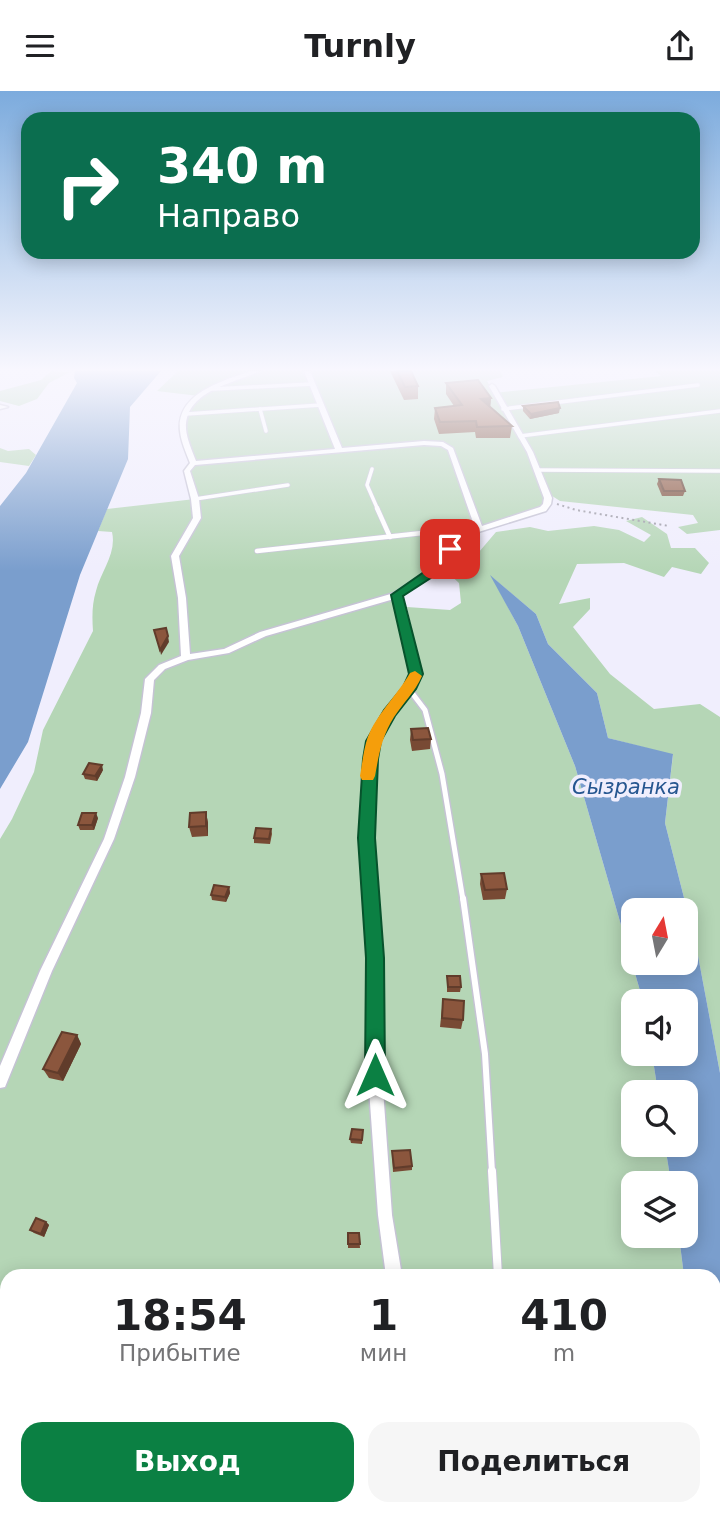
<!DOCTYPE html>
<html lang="ru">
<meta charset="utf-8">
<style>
:root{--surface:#fff;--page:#f6f6f6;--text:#202124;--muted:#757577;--accent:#0b8043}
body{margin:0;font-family:"DejaVu Sans",sans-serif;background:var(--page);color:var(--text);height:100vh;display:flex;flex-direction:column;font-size:26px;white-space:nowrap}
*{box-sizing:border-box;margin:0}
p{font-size:23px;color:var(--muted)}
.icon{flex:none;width:38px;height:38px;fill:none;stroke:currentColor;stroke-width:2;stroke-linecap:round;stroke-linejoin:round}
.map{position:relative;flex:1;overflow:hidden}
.details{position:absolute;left:0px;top:1178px;width:721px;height:247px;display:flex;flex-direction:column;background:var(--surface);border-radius:21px 21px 0 0;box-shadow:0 4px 18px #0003}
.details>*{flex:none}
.guide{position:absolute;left:21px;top:21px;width:679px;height:147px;border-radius:21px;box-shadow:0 4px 18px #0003;background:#0b6e4f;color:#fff;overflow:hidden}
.needle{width:46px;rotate:10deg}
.fabs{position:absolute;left:621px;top:807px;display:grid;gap:14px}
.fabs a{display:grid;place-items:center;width:77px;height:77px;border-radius:14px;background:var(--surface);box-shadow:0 4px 18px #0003;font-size:35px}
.pin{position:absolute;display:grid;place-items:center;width:60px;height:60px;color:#fff;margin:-30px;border-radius:14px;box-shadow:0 4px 10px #0006}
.me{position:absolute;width:77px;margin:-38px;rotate:0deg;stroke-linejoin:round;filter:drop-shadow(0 0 5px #0008)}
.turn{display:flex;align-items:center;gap:24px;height:147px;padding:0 21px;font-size:32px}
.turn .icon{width:91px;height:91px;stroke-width:2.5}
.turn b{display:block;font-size:49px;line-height:60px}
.eta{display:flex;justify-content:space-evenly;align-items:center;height:119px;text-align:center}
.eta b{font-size:42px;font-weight:800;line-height:49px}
.action{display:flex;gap:14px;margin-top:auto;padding:14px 21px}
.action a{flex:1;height:80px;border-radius:21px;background:var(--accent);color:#fff;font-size:28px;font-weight:800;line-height:80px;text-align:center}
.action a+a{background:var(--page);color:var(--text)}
header{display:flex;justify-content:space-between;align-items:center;height:91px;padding:0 21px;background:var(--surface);font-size:32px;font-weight:800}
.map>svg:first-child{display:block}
.green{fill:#b5d6b6;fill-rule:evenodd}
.water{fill:#7a9ecd;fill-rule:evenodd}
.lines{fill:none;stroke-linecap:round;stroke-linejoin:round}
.lane-far4-casing{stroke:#c5c3d4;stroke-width:5}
.lane-far3-casing{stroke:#c5c3d4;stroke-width:6}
.lane-far2-casing{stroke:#c5c3d4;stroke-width:8}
.lane-far1-casing{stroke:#c5c3d4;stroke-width:9}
.lane-casing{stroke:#c5c3d4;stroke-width:10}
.street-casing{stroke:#c5c3d4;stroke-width:3}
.path{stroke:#9b9aa5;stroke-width:2;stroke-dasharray:2 3.5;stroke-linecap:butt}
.lane-far4{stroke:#fff;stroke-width:3.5}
.lane-far3{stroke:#fff;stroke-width:4.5}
.lane-far2{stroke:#fff;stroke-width:5}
.lane-far1{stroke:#fff;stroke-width:6}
.lane{stroke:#fff;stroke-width:8}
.street{fill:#fff;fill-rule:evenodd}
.wall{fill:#784a34}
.shaded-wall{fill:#613c2b}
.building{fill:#8b563d;stroke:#613c2b;stroke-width:2}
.route{fill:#0b8043;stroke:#07532c;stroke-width:2}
.slow{fill:#f59e0b}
.labels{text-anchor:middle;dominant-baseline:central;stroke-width:7;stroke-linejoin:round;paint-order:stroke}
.water-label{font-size:21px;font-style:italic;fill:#265690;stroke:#f0eefd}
</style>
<header><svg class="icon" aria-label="menu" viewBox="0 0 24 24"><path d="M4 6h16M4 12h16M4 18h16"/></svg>Turnly<svg class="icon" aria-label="share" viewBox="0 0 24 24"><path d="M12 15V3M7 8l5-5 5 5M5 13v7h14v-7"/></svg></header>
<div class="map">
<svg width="720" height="1423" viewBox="0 0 720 1423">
<rect width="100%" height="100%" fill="#f0eefd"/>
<g class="green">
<path d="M 51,280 L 70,281 L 49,292 L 37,308 L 19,315 L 0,310 L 0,300 L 41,289 Z"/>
<path d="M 178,280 L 500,280 L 503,286 L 487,290 L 494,302 L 661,285 L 655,280 L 720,280 L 720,439 L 687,443 L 678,436 L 698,432 L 693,424 L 560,410 L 546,401 L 543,418 L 474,439 L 444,469 L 452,464 L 467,475 L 496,441 L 530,436 L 548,440 L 594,435 L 619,439 L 644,451 L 651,444 L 626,430 L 642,426 L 667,443 L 671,457 L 695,457 L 709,472 L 701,483 L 672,476 L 664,486 L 624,472 L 577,473 L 559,513 L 590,507 L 590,518 L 573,536 L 610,583 L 654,618 L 700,613 L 720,626 L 720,982 L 696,854 L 665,732 L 673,664 L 608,647 L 597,602 L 548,553 L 536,523 L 492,486 L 518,535 L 575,675 L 643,910 L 634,910 L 634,962 L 652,963 L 658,1001 L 634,1001 L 634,1054 L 665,1054 L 671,1092 L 634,1092 L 634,1144 L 679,1145 L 684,1185 L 7,1185 L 7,1418 L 714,1418 L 714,1390 L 719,1423 L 0,1423 L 0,748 L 12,728 L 34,681 L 43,639 L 93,540 C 92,526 92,513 96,500 C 101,480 117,462 112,441 L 98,440 L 107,418 L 195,408 L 187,380 L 193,372 C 184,338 177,335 199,305 L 157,300 ZM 443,470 L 446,480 L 459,492 L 461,512 L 450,519 L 407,516 L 414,547 L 407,547 L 397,504 Z"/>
<path d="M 0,357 L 8,360 L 29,358 L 36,364 L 29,375 L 0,371 Z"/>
</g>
<g class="water">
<path d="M 75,280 L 161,280 L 130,316 L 128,368 L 80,484 L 28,651 L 0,698 L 0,415 L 26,382 L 77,292 L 74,287 Z"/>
<path d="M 490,484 L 536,523 L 548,553 L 597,602 L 608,647 L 673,663 L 665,732 L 696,854 L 720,982 L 720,1423 L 714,1390 L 714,1185 L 684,1185 L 679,1145 L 686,1144 L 686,1092 L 671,1092 L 665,1054 L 686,1054 L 686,1001 L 658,1001 L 652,963 L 686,962 L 686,910 L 643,910 L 575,675 L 518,535 ZM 634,819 L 686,819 L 686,872 L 634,872 Z"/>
</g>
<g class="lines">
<g class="lane-far4-casing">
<g id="lane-far4">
<path d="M 213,298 L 312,293"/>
<path d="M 260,318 L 266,340"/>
<path d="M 503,318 L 698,294"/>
<path d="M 186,323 L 321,314"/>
<path d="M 520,345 L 720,320"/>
<path d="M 372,378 L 367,394 L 378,419"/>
<path d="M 536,379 L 720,380"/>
<path d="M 195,408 L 288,394"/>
</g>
</g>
<g class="lane-far3-casing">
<g id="lane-far3">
<path d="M 377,417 L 390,446"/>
<path d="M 257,460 L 450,439 L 469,441"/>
</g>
</g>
<g class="lane-far2-casing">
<path id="lane-far2" d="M 409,598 L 425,619 L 442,683 L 463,809"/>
</g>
<g class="lane-far1-casing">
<path id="lane-far1" d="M 463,807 L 485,963 L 492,1081"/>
</g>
<g class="lane-casing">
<g id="lane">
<path d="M 492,1080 L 498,1185"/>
<path d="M 506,1418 L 506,1423"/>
</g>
</g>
<g class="street-casing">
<g id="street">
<path d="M 251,280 L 260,280 C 234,293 185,299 186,338 C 187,349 192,359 196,370 L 335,358 L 304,280 L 310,280 L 342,357 L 424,350 L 443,351 L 453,357 L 482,435 L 540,416 L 543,413 L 544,407 L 527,361 L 489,295 L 492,293 L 495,295 L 533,361 L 552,407 L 551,413 L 546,420 L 472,443 L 453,460 L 439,480 L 401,505 L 421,583 L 412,600 L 393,624 L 379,650 L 372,689 L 372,747 L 381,867 L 382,984 L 392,1124 L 402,1185 L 386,1185 L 378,1124 L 368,984 L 369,867 L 362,747 L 362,689 L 369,650 L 386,620 L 405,597 L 411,583 L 394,508 L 266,545 L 229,562 L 188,569 L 165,578 L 154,589 L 151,622 L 135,686 L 114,748 L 52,880 L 5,996 L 0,997 L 0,975 L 40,880 L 104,748 L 125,686 L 141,622 L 145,588 L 159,574 L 181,565 L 178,507 L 171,465 L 193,427 L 191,408 L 184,380 L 190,372 C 186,361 181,351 180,340 C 176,302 223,290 251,280 ZM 424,354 L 441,355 L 448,359 L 475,437 L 466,439 L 447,456 L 433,476 L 394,502 L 260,541 L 224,558 L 190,563 L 186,507 L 179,465 L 201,427 L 199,408 L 190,380 L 195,374 Z"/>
<path d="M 0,314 L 8,316 L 0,318 Z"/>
<path d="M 368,1418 L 386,1418 L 385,1423 L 367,1423 Z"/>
</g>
</g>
<path class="path" d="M 557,413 L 576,419 L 669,435"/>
<use href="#lane-far4" class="lane-far4"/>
<use href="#lane-far3" class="lane-far3"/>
<use href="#lane-far2" class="lane-far2"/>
<use href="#lane-far1" class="lane-far1"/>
<use href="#lane" class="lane"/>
<use href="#street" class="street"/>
</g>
<g class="wall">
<path d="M 390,280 L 411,280 L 418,295 L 418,308 L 404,309 Z"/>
<path d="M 446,292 L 491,307 L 490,316 L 512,335 L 510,347 L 476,347 L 475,341 L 439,343 L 434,328 L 435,317 L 454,315 L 446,303 Z"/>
<path d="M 523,315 L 559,322 L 530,328 L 523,320 Z"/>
<path d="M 659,388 L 685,400 L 683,405 L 662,405 L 657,393 Z"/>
<path d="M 411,638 L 431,648 L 430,658 L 412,660 L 410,649 Z"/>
<path d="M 103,679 L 97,690 L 85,688 L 83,683 Z"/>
<path d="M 206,721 L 208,732 L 208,745 L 192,746 L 189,736 Z"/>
<path d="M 98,727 L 94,739 L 80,739 L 78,734 Z"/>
<path d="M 271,738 L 272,743 L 270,753 L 254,752 L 254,747 Z"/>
<path d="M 481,783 L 507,798 L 505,808 L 483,809 L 480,793 Z"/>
<path d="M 229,796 L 230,802 L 226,811 L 212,809 L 211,804 Z"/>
<path d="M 447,885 L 461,896 L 460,901 L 447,901 Z"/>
<path d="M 443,908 L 463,929 L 461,938 L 440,936 Z"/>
<path d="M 77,944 L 81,953 L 63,990 L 49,987 L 43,978 Z"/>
<path d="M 363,1039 L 362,1053 L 351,1052 L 350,1048 Z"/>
<path d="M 392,1060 L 412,1075 L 412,1079 L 393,1081 Z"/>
<path d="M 46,1131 L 49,1134 L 44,1146 L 34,1142 L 30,1139 Z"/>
<path d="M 348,1142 L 359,1142 L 360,1157 L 348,1157 Z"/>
</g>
<g class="shaded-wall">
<path d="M 491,307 L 490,318 L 481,308 Z"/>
<path d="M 560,317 L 559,322 L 530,328 L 531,323 Z"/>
<path d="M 168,545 L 169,551 L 161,564 L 160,559 Z"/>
<path d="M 102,674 L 103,679 L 97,690 L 95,685 Z"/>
<path d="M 206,721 L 208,732 L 208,745 L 206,735 Z"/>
<path d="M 96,722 L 98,727 L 94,739 L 92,734 Z"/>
<path d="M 229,796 L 230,802 L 226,811 L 225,806 Z"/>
<path d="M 77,944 L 81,953 L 63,990 L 58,982 Z"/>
<path d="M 46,1131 L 49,1134 L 44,1146 L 41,1143 Z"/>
</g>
<g class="building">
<path d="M 397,280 L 411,280 L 418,295 L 405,296 Z"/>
<path d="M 478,289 L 491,307 L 481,308 L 512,335 L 477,336 L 476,330 L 440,331 L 435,317 L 462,314 L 446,292 Z"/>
<path d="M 558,311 L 560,317 L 531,323 L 523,315 Z"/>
<path d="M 659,388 L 681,389 L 685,400 L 664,400 Z"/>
<path d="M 166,537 L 168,545 L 160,559 L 154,539 Z"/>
<path d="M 428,637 L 431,648 L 413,649 L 411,638 Z"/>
<path d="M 89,672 L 102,674 L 95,685 L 83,683 Z"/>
<path d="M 206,721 L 206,735 L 189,736 L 190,722 Z"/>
<path d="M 82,722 L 96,722 L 92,734 L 78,734 Z"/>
<path d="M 256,737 L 271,738 L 269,748 L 254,747 Z"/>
<path d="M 504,782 L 507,798 L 485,799 L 481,783 Z"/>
<path d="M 214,794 L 229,796 L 225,806 L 211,804 Z"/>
<path d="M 447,885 L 460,885 L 461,896 L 448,896 Z"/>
<path d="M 443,908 L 464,910 L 463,929 L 442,927 Z"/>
<path d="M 62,941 L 77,944 L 58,982 L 43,978 Z"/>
<path d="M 352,1038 L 363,1039 L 362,1049 L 350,1048 Z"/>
<path d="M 410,1059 L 412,1075 L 394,1077 L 392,1060 Z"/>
<path d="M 36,1127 L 46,1131 L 41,1143 L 30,1139 Z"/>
<path d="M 348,1142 L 359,1142 L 360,1153 L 348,1153 Z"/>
</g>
<linearGradient id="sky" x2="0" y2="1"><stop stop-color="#7cabdd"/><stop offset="0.58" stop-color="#f8f7fe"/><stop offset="1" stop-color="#f8f7fe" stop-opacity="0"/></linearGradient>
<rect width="720" height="480" fill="url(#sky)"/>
<path class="route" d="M 446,456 L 456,458 L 440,481 L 403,505 L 423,583 L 416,598 L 395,625 L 381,650 L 378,668 L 375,747 L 384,867 L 385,984 L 382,991 L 375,994 L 368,991 L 365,984 L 366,867 L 358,747 L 363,668 L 366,650 L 384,619 L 403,596 L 409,583 L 391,504 L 431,476 Z"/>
<path class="slow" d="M 415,580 L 422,585 C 415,601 403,612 394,626 C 382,645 379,663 375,685 L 373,689 L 362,689 L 360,685 C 362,674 363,663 366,652 C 373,626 397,605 410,582 Z"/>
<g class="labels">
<g class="water-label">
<text x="626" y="696">Сызранка</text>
</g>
</g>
</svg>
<div class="fabs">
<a><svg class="needle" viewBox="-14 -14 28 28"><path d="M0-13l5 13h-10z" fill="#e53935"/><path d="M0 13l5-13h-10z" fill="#757577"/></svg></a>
<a><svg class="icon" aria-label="sound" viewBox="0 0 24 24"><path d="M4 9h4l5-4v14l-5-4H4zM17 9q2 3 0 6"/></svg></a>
<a><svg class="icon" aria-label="search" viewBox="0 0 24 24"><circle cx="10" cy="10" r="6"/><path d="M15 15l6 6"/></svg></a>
<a><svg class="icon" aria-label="layers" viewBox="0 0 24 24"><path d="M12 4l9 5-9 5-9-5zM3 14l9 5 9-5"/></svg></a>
</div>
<div class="pin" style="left:450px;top:458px;background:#d93025"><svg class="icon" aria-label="arrive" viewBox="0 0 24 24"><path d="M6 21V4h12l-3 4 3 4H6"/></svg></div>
<svg class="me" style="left:375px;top:984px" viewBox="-20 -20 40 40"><path d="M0-17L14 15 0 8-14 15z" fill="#0b8043" stroke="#fff" stroke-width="4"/></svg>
<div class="guide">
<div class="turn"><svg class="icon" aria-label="right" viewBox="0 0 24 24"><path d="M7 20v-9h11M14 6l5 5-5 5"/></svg><div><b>340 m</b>Направо</div></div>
</div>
<section class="details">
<div class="eta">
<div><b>18:54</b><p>Прибытие</p></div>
<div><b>1</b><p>мин</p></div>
<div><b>410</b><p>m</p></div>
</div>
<div class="action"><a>Выход</a><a>Поделиться</a></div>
</section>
</div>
